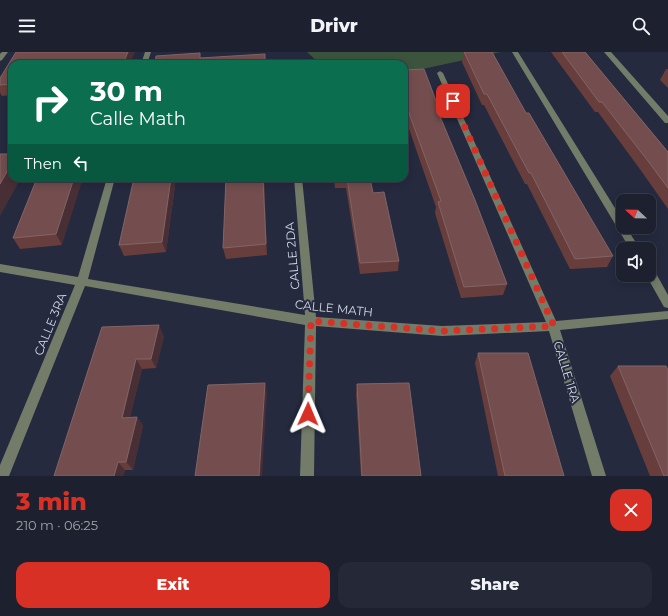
<!DOCTYPE html>
<meta charset="utf-8">
<style>
:root{--surface:#1c202f;--page:#252837;--text:#f1f3f6;--muted:#a0a3aa;--line:#3a3e4b;--accent:#d93025}
body{margin:0;font-family:Montserrat,sans-serif;background:var(--page);color:var(--text);height:100vh;display:flex;flex-direction:column;font-size:15px;white-space:nowrap}
*{box-sizing:border-box;margin:0}
p{font-size:13px;color:var(--muted)}
.icon{flex:none;width:22px;height:22px;fill:none;stroke:currentColor;stroke-width:2;stroke-linecap:round;stroke-linejoin:round}
.map{position:relative;height:424px;overflow:hidden}
.details{display:flex;flex-direction:column;background:var(--surface);flex:1}
.details>*{flex:none}
.banner{position:absolute;left:8px;top:8px;width:400px;height:122px;border-radius:12px;box-shadow:0 2px 10px #0003,0 0 0 1px var(--line);background:#0b6e4f;color:#fff;overflow:hidden}
.needle{width:26px;rotate:292deg}
.buttons{position:absolute;left:616px;top:142px;display:grid;gap:8px}
.buttons a{display:grid;place-items:center;width:40px;height:40px;border-radius:8px;background:var(--surface);box-shadow:0 2px 10px #0003,0 0 0 1px var(--line);font-size:20px}
.pin{position:absolute;display:grid;place-items:center;width:34px;height:34px;color:#fff;margin:-17px;border-radius:8px;box-shadow:0 2px 6px #0006}
.me{position:absolute;width:44px;margin:-22px;rotate:1deg;stroke-linejoin:round;filter:drop-shadow(0 0 3px #0008)}
.turn{display:flex;align-items:center;gap:14px;height:84px;padding:0 16px;font-size:18px}
.turn .icon{width:52px;height:52px;stroke-width:2.5}
.turn b{display:block;font-size:28px;line-height:34px}
.then{display:flex;align-items:center;height:38px;padding:0 16px;background:#0003;gap:8px;font-size:15px}
.round{display:grid;place-items:center;flex:none;width:42px;height:42px;border-radius:12px;background:var(--page)}
.head{display:flex;align-items:center;justify-content:space-between;height:68px;padding:0 16px}
h1{font-size:24px;font-weight:800;line-height:30px;color:var(--accent)}
.button{display:flex;gap:8px;margin-top:auto;padding:8px 16px}
.button a{flex:1;height:46px;border-radius:12px;background:var(--accent);color:#fff;font-size:16px;font-weight:800;line-height:46px;text-align:center}
.button a+a{background:var(--page);color:var(--text)}
header{display:flex;justify-content:space-between;align-items:center;height:52px;padding:0 16px;background:var(--surface);font-size:18px;font-weight:800}
.map>svg:first-child{display:block}
.green{fill:#3c543d}
.lines{fill:none;stroke-linecap:round;stroke-linejoin:round}
.minor{fill:#737c69;fill-rule:evenodd}
.wall{fill:#683e3c}
.shaded-wall{fill:#482f35}
.building{fill:#744e4e;stroke:#826466}
.route{stroke:#d93025;stroke-width:7;stroke-dasharray:0 12.6}
.labels{text-anchor:middle;dominant-baseline:central;stroke-width:4;stroke-linejoin:round;paint-order:stroke}
.street-label{font-size:12px;fill:#d3d7e5;stroke:#252a3f}
</style>
<header><svg class="icon" aria-label="menu" viewBox="0 0 24 24"><path d="M4 6h16M4 12h16M4 18h16"/></svg>Drivr<svg class="icon" aria-label="search" viewBox="0 0 24 24"><circle cx="10" cy="10" r="6"/><path d="M15 15l6 6"/></svg></header>
<div class="map">
<svg width="668" height="424" viewBox="0 0 668 424">
<rect width="100%" height="100%" fill="#252a3f"/>
<path class="green" d="M 307,0 L 501,0 L 404,21 L 404,12 L 320,12 Z"/>
<g class="lines">
<g class="minor">
<path d="M 2,0 L 8,0 L 2,8 L 0,9 L 0,2 Z"/>
<path d="M 145,0 L 151,0 L 147,12 L 141,12 Z"/>
<path d="M 512,0 L 518,0 L 623,169 L 623,175 L 626,175 L 640,197 L 630,197 Z"/>
<path d="M 604,0 L 611,0 L 668,64 L 668,71 L 665,71 Z"/>
<path d="M 288,9 L 290,10 L 291,12 L 285,12 Z"/>
<path d="M 440,19 L 443,21 L 556,269 L 668,259 L 668,267 L 560,278 L 606,424 L 592,424 L 549,279 L 442,284 L 316,274 L 314,424 L 300,424 L 305,273 L 85,234 L 9,424 L 0,424 L 0,413 L 75,233 L 0,220 L 0,212 L 78,225 L 107,126 L 115,126 L 88,227 L 305,263 L 294,126 L 302,126 L 316,265 L 442,274 L 546,270 L 437,21 Z"/>
<path d="M 649,215 L 653,216 L 668,243 L 668,256 L 664,255 L 646,223 L 649,223 Z"/>
</g>
</g>
<g class="wall">
<path d="M 464,0 L 526,61 L 613,204 L 607,215 L 570,217 L 527,132 L 525,132 L 484,53 L 482,53 L 462,10 Z"/>
<path d="M 551,0 L 585,0 L 668,100 L 668,157 L 642,120 L 598,60 L 595,60 Z"/>
<path d="M 12,12 L 12,43 L 2,44 L 0,41 L 0,26 Z"/>
<path d="M 666,17 L 668,17 L 668,36 L 660,28 Z"/>
<path d="M 404,18 L 441,62 L 440,65 L 507,232 L 503,243 L 461,246 L 435,161 L 436,155 L 408,74 L 404,59 Z"/>
<path d="M 37,126 L 62,193 L 20,197 L 13,186 Z"/>
<path d="M 176,126 L 166,200 L 124,204 L 119,193 Z"/>
<path d="M 226,126 L 264,126 L 267,203 L 226,207 L 223,196 Z"/>
<path d="M 334,126 L 370,126 L 373,141 L 399,209 L 398,219 L 360,222 L 346,136 L 335,136 Z"/>
<path d="M 102,275 L 164,284 L 156,316 L 142,317 L 130,365 L 137,365 L 143,374 L 133,418 L 125,418 L 123,424 L 54,424 Z"/>
<path d="M 478,301 L 564,424 L 498,424 L 475,311 Z"/>
<path d="M 618,314 L 668,424 L 650,424 L 610,324 Z"/>
<path d="M 357,332 L 421,424 L 361,424 L 356,342 Z"/>
</g>
<g class="shaded-wall">
<path d="M 128,0 L 135,0 L 130,12 L 123,12 Z"/>
<path d="M 12,111 L 12,126 L 21,126 L 0,164 L 0,132 Z"/>
<path d="M 74,126 L 83,126 L 62,193 L 56,182 Z"/>
<path d="M 171,126 L 176,126 L 166,200 L 162,190 Z"/>
<path d="M 263,126 L 264,126 L 267,203 L 266,192 Z"/>
<path d="M 159,273 L 164,284 L 156,316 L 151,307 Z"/>
<path d="M 136,307 L 142,317 L 128,374 L 122,366 Z"/>
<path d="M 265,331 L 267,340 L 262,424 L 259,424 Z"/>
<path d="M 137,365 L 143,374 L 133,418 L 126,410 Z"/>
<path d="M 118,410 L 125,418 L 123,424 L 114,424 Z"/>
</g>
<g class="building">
<path d="M 16,0 L 128,0 L 123,12 L 12,12 L 12,32 L 0,33 L 0,26 Z"/>
<path d="M 464,0 L 492,0 L 526,61 L 529,61 L 613,204 L 575,207 L 531,121 L 529,121 L 487,42 L 484,42 Z"/>
<path d="M 562,0 L 585,0 L 668,100 L 668,136 L 648,109 L 602,50 L 599,50 Z"/>
<path d="M 200,1 L 200,6 L 265,2 L 265,12 L 155,12 L 156,4 Z"/>
<path d="M 424,17 L 441,62 L 439,62 L 475,148 L 507,232 L 464,235 L 438,150 L 441,149 L 410,64 L 404,44 L 404,18 Z"/>
<path d="M 0,102 L 12,102 L 12,111 L 0,132 Z"/>
<path d="M 37,126 L 74,126 L 56,182 L 13,186 Z"/>
<path d="M 134,126 L 171,126 L 162,190 L 119,193 Z"/>
<path d="M 226,126 L 263,126 L 266,192 L 223,196 Z"/>
<path d="M 347,126 L 370,126 L 373,141 L 384,140 L 399,209 L 360,211 Z"/>
<path d="M 159,273 L 151,307 L 136,307 L 122,366 L 137,365 L 126,410 L 118,410 L 114,424 L 54,424 L 102,275 Z"/>
<path d="M 478,301 L 528,301 L 564,424 L 505,424 Z"/>
<path d="M 618,314 L 666,314 L 668,318 L 668,424 L 664,424 Z"/>
<path d="M 265,331 L 259,424 L 195,424 L 208,333 Z"/>
<path d="M 409,331 L 421,424 L 362,424 L 357,332 Z"/>
</g>
<g class="lines">
<path class="route" d="M 308,362 L 311,269 L 442,279 L 554,274 L 453,49"/>
</g>
<g class="labels">
<g class="street-label">
<text transform="translate(292 204) rotate(-95)">CALLE 2DA</text>
<text transform="translate(334 256) rotate(6)">CALLE MATH</text>
<text transform="translate(50 272) rotate(-68)">CALLE 3RA</text>
<text transform="translate(567 320) rotate(73)">CALLE 1RA</text>
</g>
</g>
</svg>
<div class="buttons">
<a><svg class="needle" viewBox="-14 -14 28 28"><path d="M0-13l5 13h-10z" fill="#e53935"/><path d="M0 13l5-13h-10z" fill="#a0a3aa"/></svg></a>
<a><svg class="icon" aria-label="sound" viewBox="0 0 24 24"><path d="M4 9h4l5-4v14l-5-4H4zM17 9q2 3 0 6"/></svg></a>
</div>
<div class="pin" style="left:453px;top:49px;background:#d93025"><svg class="icon" aria-label="arrive" viewBox="0 0 24 24"><path d="M6 21V4h12l-3 4 3 4H6"/></svg></div>
<svg class="me" style="left:308px;top:362px" viewBox="-20 -20 40 40"><path d="M0-17L14 15 0 8-14 15z" fill="#d93025" stroke="#fff" stroke-width="4"/></svg>
<div class="banner">
<div class="turn"><svg class="icon" aria-label="right" viewBox="0 0 24 24"><path d="M7 20v-9h11M14 6l5 5-5 5"/></svg><div><b>30 m</b>Calle Math</div></div>
<div class="then">Then<svg class="icon" aria-label="left" viewBox="0 0 24 24"><path d="M17 20v-9H6M10 6l-5 5 5 5"/></svg></div>
</div>
</div>
<section class="details">
<div class="head"><div><h1>3 min</h1><p>210 m · 06:25</p></div><a class="round" style="background:#d93025;color:#fff"><svg class="icon" aria-label="close" viewBox="0 0 24 24"><path d="M6 6l12 12M18 6L6 18"/></svg></a></div>
<div class="button"><a>Exit</a><a>Share</a></div>
</section>
